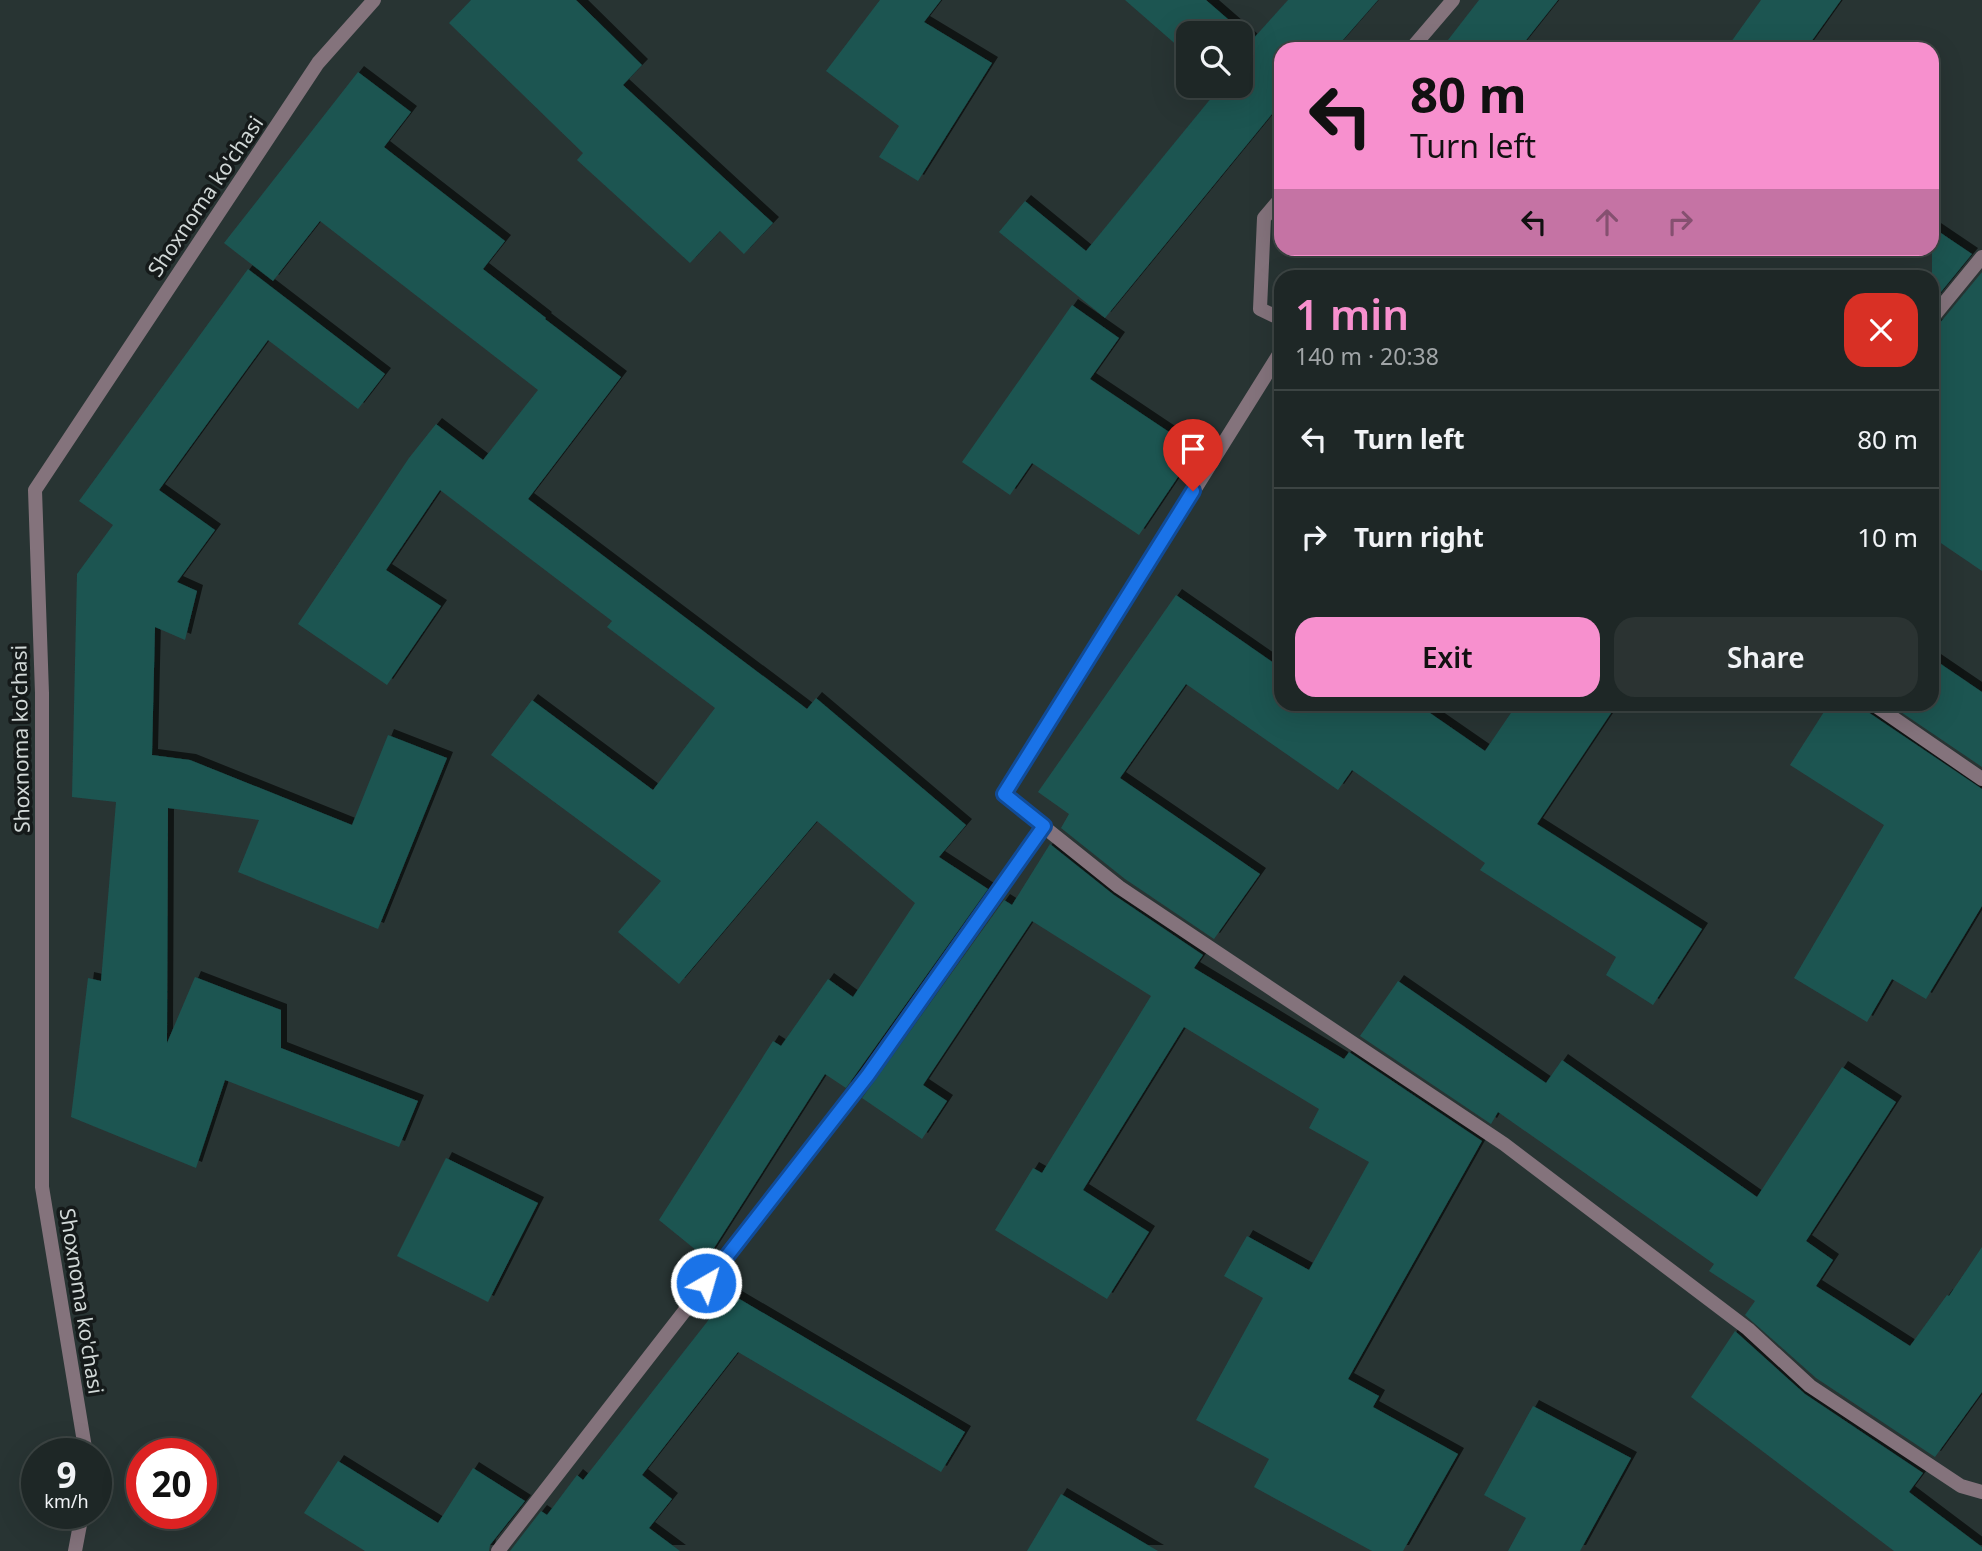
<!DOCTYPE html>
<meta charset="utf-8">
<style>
:root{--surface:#1e2726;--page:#2b3332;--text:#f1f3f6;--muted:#a1a5a7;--line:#3c4443;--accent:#f790ce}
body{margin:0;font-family:"Noto Sans",sans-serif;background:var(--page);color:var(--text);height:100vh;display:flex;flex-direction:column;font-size:26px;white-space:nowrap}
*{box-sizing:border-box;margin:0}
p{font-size:23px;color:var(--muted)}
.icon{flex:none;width:38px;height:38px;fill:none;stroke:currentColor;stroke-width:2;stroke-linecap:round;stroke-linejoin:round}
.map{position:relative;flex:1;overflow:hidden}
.side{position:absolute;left:1274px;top:270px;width:665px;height:441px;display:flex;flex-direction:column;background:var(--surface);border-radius:21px;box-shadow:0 7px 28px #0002,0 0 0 2px var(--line)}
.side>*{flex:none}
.hud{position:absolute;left:1274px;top:42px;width:665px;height:214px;border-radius:21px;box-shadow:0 7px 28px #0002,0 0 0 2px var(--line);background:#f790ce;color:#111;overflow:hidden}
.tools{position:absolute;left:1176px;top:21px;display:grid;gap:14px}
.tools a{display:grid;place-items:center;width:77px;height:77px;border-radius:14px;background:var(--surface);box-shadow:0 7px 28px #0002,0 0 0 2px var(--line);font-size:35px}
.speed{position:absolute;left:21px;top:1438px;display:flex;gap:14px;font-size:35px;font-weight:700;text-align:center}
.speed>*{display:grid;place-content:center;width:91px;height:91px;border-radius:50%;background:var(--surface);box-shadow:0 7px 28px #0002,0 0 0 2px var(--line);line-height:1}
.speed small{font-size:18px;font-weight:400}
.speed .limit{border:10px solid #d22;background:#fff;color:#111}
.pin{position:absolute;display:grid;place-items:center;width:60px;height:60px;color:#fff;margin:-72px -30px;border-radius:50% 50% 50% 0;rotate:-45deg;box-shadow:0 0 7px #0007}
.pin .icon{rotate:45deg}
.me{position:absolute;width:77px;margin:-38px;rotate:38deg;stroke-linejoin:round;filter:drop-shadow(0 0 5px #0008)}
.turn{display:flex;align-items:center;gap:24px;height:147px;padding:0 21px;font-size:32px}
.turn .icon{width:91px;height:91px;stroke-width:2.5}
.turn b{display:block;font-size:49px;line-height:60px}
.lanes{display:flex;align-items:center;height:66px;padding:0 21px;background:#0003;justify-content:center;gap:35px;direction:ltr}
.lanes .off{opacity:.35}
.round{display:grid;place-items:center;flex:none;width:74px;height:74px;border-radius:21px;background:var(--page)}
.headline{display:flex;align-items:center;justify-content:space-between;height:119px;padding:0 21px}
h1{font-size:42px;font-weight:600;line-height:52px;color:var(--accent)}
.cta{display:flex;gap:14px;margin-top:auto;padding:14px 21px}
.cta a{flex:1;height:80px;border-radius:21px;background:var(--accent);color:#111;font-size:28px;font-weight:600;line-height:80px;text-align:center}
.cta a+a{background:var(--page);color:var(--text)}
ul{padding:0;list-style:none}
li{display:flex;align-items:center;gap:21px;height:98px;padding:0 21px;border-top:2px solid var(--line)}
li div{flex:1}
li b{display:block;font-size:26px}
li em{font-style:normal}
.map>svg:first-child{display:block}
.building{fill:#1c5451;filter:url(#shadow)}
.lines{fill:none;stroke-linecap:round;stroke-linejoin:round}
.lane{stroke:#84737c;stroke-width:14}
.street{stroke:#84737c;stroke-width:14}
.route-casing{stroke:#114b97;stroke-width:18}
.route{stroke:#1a73e8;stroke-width:12}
.labels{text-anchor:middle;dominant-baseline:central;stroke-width:7;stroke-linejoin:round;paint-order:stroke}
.street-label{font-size:21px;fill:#d1d8d7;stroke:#151a1a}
</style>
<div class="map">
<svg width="1982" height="1551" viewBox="0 0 1982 1551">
<defs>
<filter id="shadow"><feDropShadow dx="6" dy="-6" stdDeviation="0" flood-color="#0009"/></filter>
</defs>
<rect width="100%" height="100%" fill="#283433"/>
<g class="building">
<path d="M 471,0 L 576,0 L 642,65 L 623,85 L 773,223 L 744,254 L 720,231 L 690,263 L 577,160 L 583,153 L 449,23 Z"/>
<path d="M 880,0 L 941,0 L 924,22 L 992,63 L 918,181 L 879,157 L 899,126 L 826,71 Z"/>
<path d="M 1125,0 L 1206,0 L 1252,40 L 1288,0 L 1378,0 L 1335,49 L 1281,49 L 1281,103 L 1105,318 L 999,232 L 1025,201 L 1086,251 L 1221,86 L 1241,86 L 1241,33 L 1188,33 L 1188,55 Z"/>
<path d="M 1479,0 L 1558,0 L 1519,49 L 1441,49 Z"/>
<path d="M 1761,0 L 1841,0 L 1806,49 L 1726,49 Z"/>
<path d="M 358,72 L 411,112 L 384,147 L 505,241 L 483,269 L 546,318 L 545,319 L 621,377 L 528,499 L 807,709 L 816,698 L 966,825 L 939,857 L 988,889 L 846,1088 L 825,1074 L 707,1259 L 659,1220 L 773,1041 L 781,1046 L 828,979 L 853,997 L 915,903 L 817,821 L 679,984 L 618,932 L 661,881 L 491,755 L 532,700 L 653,790 L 715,708 L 607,627 L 612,621 L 440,490 L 386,570 L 441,606 L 387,685 L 298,624 L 409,458 L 436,424 L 483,460 L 538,390 L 320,221 L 273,281 L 224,243 Z"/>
<path d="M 1932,227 L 1972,254 L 1932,303 Z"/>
<path d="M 248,269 L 385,374 L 358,409 L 268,340 L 159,490 L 215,530 L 177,582 L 197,591 L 185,640 L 155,627 L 152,755 L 190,760 L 352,825 L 388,735 L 447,758 L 378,929 L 238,872 L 259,820 L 168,808 L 167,1043 L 195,977 L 281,1010 L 281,1048 L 418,1101 L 399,1147 L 225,1080 L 196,1168 L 71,1117 L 88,978 L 101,981 L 116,802 L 72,797 L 77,574 L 113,525 L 79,501 Z"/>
<path d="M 1982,272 L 1982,571 L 1932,537 L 1932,327 L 1939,324 Z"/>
<path d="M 1072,305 L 1119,338 L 1090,379 L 1196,450 L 1139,535 L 1032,463 L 1010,495 L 962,462 Z"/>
<path d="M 1176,595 L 1281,668 L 1281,704 L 1417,704 L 1485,751 L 1517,704 L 1617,704 L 1537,824 L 1702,929 L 1653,1005 L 1606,975 L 1616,957 L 1480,870 L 1485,863 L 1352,770 L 1338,790 L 1186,684 L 1120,778 L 1260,874 L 1214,939 L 1125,879 L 1061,828 L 1069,814 L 1038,792 Z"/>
<path d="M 1932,658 L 1982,692 L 1982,767 L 1889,704 L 1932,704 Z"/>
<path d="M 1829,704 L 1863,704 L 1868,712 L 1982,789 L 1982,906 L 1926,999 L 1892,979 L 1867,1022 L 1794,978 L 1884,825 L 1790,765 Z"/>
<path d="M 1050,844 L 1114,895 L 1203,955 L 1194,968 L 1344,1059 L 1349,1052 L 1482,1141 L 1348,1379 L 1379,1396 L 1373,1407 L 1458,1454 L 1403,1551 L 1372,1551 L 1254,1487 L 1269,1459 L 1196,1420 L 1263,1298 L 1224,1276 L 1247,1236 L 1309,1270 L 1369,1162 L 1309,1128 L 1319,1109 L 1184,1027 L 1083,1190 L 1149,1232 L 1107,1299 L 995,1230 L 1033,1168 L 1042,1173 L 1151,996 L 1032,921 L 923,1085 L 947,1101 L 922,1139 L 862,1098 L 1004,900 L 1012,905 Z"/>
<path d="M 1398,981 L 1546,1083 L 1562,1060 L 1757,1197 L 1842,1067 L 1896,1102 L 1806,1241 L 1833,1260 L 1816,1286 L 1910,1346 L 1947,1295 L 1949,1296 L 1982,1247 L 1982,1392 L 1935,1457 L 1816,1378 L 1745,1315 L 1755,1301 L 1709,1271 L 1714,1264 L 1498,1112 L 1491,1124 L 1360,1036 Z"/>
<path d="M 446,1158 L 538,1203 L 488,1302 L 397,1256 Z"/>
<path d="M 726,1291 L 965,1432 L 941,1472 L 738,1352 L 642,1475 L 672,1499 L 649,1528 L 680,1551 L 510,1551 L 541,1511 L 547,1515 L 577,1475 L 583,1480 L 707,1322 Z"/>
<path d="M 1735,1331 L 1805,1394 L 1923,1473 L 1909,1492 L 1982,1547 L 1982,1551 L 1894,1551 L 1691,1397 Z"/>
<path d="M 1533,1406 L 1631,1458 L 1580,1551 L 1508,1551 L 1526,1518 L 1484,1495 Z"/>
<path d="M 338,1461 L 438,1523 L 473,1468 L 525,1501 L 490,1545 L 489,1551 L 365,1551 L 304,1513 Z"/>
<path d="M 1061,1494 L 1158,1551 L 1027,1551 Z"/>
</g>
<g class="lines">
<g class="lane">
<path d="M 1932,318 L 1982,257"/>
<path d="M 1281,351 L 1004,795 L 1119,887 L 1504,1144 L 1748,1329 L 1810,1386 L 1961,1486 L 1982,1492"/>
<path d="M 498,1551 L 868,1075 L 1044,826"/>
</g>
<g class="street">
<path d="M 1411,49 L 1453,0"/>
<path d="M 1281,198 L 1264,218 L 1260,309 L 1281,319"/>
<path d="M 1873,704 L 1982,779"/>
<path d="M 86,1454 L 42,1187 L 42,693 L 35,490 L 318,63 L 374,0"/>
<path d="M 75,1551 L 82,1514"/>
</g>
</g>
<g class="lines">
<g class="route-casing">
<path id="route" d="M 706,1283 L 868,1075 L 1044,826 L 1004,794 L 1193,491"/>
</g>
<use href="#route" class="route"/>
</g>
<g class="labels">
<g class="street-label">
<text transform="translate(205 196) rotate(-56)">Shoxnoma ko'chasi</text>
<text transform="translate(20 739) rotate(-91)">Shoxnoma ko'chasi</text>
<text transform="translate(82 1301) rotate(81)">Shoxnoma ko'chasi</text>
</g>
</g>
</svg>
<div class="tools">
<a><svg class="icon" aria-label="search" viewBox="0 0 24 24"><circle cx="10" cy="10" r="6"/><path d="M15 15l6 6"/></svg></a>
</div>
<div class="speed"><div>9<small>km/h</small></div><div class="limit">20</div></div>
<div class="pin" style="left:1193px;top:491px;background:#d93025"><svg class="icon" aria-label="arrive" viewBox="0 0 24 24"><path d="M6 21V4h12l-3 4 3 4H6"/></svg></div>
<svg class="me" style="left:706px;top:1283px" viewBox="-20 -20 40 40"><circle r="17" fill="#1a73e8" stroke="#fff" stroke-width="3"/><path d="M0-11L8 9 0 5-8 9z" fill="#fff"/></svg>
<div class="hud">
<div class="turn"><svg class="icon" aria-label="left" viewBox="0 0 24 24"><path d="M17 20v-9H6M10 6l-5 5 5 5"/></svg><div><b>80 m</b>Turn left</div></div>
<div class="lanes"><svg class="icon" aria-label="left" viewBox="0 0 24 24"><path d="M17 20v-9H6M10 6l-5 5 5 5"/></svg><svg class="icon off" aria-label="ahead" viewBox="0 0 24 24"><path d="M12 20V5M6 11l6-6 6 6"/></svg><svg class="icon off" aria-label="right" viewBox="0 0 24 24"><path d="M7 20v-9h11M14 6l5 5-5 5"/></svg></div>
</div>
<section class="side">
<div class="headline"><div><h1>1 min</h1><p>140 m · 20:38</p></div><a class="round" style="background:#d93025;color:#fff"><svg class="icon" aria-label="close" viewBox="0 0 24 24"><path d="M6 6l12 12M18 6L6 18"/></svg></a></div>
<ul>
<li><svg class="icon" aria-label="left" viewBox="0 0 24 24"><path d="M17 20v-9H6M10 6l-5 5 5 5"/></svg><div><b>Turn left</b></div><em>80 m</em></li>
<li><svg class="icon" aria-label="right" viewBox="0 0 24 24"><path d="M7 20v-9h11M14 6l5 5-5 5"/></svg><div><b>Turn right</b></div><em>10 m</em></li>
</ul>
<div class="cta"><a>Exit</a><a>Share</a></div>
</section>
</div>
